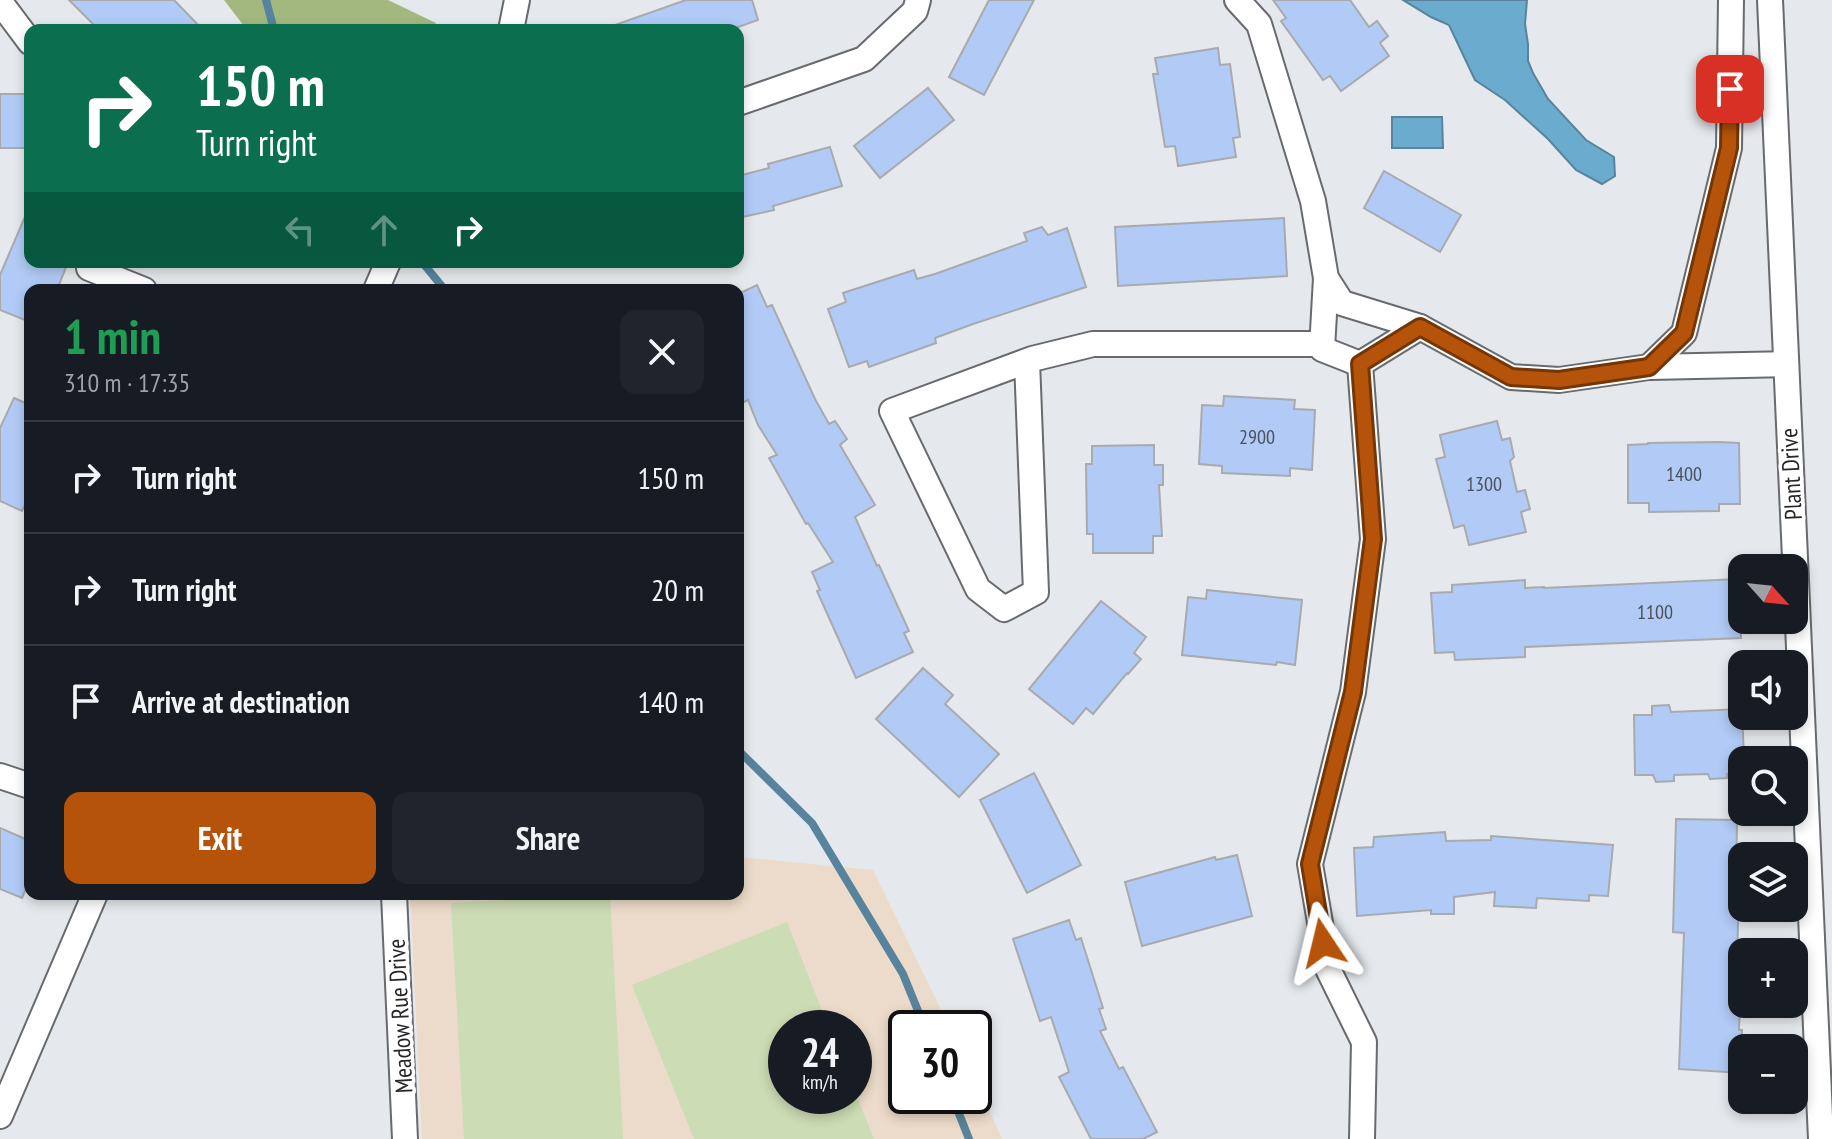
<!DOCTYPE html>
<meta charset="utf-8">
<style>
:root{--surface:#171b24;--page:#20242c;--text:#f1f3f6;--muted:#9ea1a6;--line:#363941;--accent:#b45309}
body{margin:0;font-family:"PT Sans Narrow",sans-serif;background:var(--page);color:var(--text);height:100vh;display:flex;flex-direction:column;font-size:30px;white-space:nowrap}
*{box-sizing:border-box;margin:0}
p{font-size:26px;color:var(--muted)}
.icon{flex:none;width:44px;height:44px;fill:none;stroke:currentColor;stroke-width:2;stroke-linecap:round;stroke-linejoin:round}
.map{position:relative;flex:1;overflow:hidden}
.details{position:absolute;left:24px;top:284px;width:720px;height:616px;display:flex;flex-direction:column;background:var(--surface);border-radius:16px;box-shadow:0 4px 12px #0003}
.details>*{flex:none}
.hud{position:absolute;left:24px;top:24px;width:720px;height:244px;border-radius:16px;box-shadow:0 4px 12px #0003;background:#0b6e4f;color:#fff;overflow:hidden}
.needle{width:52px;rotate:117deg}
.tools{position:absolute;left:1728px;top:554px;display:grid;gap:16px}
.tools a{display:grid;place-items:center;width:80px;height:80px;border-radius:16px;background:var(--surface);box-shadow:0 4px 12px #0003;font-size:40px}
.speed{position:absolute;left:768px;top:1010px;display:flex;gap:16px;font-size:40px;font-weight:700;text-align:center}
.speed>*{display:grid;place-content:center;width:104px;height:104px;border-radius:50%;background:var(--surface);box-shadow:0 4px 12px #0003;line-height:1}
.speed small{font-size:20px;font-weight:400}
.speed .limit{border:4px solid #111;border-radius:12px;background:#fff;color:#111}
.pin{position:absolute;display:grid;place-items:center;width:68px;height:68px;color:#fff;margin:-34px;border-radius:16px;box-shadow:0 4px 12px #0006}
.me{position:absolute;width:88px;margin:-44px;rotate:350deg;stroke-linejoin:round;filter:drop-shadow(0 0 6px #0008)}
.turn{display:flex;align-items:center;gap:28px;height:168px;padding:0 40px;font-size:36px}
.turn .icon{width:104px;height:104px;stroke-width:2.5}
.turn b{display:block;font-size:56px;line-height:68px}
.lanes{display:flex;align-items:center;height:76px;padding:0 40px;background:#0003;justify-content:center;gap:40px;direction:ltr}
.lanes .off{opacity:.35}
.round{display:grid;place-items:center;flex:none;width:84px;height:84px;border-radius:16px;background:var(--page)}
.summary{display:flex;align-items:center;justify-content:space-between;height:136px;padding:0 40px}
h1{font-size:48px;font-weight:700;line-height:60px;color:#1e9e55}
.action{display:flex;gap:16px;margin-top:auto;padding:16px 40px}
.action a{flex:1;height:92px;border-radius:16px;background:var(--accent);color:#fff;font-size:32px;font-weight:700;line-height:92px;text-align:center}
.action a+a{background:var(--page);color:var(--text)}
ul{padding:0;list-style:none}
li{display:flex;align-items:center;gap:24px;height:112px;padding:0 40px;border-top:2px solid var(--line)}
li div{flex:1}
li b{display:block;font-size:30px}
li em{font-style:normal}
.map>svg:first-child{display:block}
.commercial{fill:#ecdbca;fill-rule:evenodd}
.green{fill:#ccdcb4}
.forest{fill:#a2b87e}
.water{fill:#6bacce;stroke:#57849c;stroke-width:2}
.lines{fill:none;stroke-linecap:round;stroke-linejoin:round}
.stream{stroke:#57849c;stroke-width:8}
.building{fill:#b1cbf6;stroke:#a8aaae;stroke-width:2}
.street-casing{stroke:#686a6d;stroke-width:28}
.street{stroke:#fff;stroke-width:24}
.route-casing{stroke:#753606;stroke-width:20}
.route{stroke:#b45309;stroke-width:14}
.labels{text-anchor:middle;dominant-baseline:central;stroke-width:7;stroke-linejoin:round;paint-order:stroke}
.number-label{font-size:20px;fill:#4a505c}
.street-label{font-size:24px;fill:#272729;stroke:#fff}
</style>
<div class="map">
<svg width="1832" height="1139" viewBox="0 0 1832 1139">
<rect width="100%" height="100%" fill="#e5e8ec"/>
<path class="commercial" d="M 738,857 L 873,870 L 950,1028 L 906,1028 L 906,1096 L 974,1096 L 974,1076 L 1002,1139 L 422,1139 L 410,894 L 738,894 ZM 786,1028 L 854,1028 L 854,1096 L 786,1096 Z"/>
<g class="green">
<path d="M 610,894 L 623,1139 L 464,1139 L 451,903 Z"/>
<path d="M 787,922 L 829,1028 L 786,1028 L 786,1096 L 854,1096 L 854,1089 L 874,1139 L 694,1139 L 632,985 Z"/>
</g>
<path class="forest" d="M 224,0 L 388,0 L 436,23 L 432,30 L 247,30 Z"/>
<g class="water">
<path d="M 1403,0 L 1527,0 L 1525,24 L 1528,44 L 1528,61 L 1533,73 L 1548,99 L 1586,140 L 1614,157 L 1615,176 L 1602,184 L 1576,170 L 1548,139 L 1505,100 L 1475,80 L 1449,25 L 1431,17 Z"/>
<path d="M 1392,117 L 1442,117 L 1443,148 L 1392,148 Z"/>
</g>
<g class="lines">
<g class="stream">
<path d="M 266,0 L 274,30"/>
<path d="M 422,262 L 445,290"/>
<path d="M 738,750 L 812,823 L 903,974 L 925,1028"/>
<path d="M 952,1096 L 969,1139"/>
</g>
</g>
<g class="building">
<path d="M 69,0 L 174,0 L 203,30 L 99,30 Z"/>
<path d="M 686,0 L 752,0 L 758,20 L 730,30 L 610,30 L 609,27 Z"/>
<path d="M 989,0 L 1034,0 L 984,95 L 949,77 Z"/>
<path d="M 1273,0 L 1350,0 L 1369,27 L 1377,21 L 1388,36 L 1380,43 L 1389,56 L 1341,91 L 1330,76 L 1323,80 L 1281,21 L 1286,18 Z"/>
<path d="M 1218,48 L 1220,65 L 1230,64 L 1240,137 L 1233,138 L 1236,157 L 1178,166 L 1175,146 L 1165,147 L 1153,74 L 1158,74 L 1155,58 Z"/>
<path d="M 928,88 L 954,120 L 880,178 L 854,146 Z"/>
<rect x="0" y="94" width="30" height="54"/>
<path d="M 830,147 L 842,186 L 773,206 L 774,210 L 738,218 L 738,176 L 769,168 L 768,164 Z"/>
<path d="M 1384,171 L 1461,215 L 1440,252 L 1364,208 Z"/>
<path d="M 30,205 L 30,262 L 68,262 L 57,290 L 30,290 L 30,322 L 0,310 L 0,275 Z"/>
<path d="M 1284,218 L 1287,276 L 1118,286 L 1115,227 Z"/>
<path d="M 1042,227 L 1048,235 L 1067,228 L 1086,287 L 973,324 L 935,338 L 936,343 L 869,367 L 867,361 L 849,367 L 828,309 L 846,302 L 843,293 L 914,270 L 917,279 L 935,274 L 1027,241 L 1024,233 Z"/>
<path d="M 757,285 L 767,307 L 772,305 L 815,399 L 829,424 L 835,421 L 847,439 L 840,445 L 875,505 L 855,517 L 877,566 L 879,565 L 909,631 L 904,633 L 913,652 L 856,678 L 817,591 L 820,590 L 812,572 L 833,562 L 808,523 L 806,524 L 769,458 L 777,455 L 758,425 L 748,400 L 738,405 L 738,294 Z"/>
<path d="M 1224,396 L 1295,400 L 1294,409 L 1315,410 L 1312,470 L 1290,468 L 1290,476 L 1222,473 L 1222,466 L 1199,464 L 1202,405 L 1223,406 Z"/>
<path d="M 14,398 L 30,405 L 30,494 L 22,511 L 0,501 L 0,428 Z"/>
<path d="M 1497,421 L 1502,440 L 1510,438 L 1514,457 L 1510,461 L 1517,492 L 1525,490 L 1530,509 L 1521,512 L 1526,532 L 1469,545 L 1464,525 L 1454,528 L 1436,459 L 1445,457 L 1440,435 Z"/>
<path d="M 1719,442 L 1739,443 L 1740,504 L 1719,504 L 1719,511 L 1649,512 L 1649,503 L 1628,503 L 1628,445 L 1648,444 L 1648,443 Z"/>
<path d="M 1154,445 L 1154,465 L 1163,465 L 1163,485 L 1159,485 L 1162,536 L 1153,536 L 1153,553 L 1093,553 L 1093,534 L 1087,534 L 1086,464 L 1092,464 L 1092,446 Z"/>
<path d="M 1738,579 L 1741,638 L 1525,647 L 1525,657 L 1455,660 L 1454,652 L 1435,653 L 1431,593 L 1452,592 L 1452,585 L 1525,580 L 1525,588 L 1544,587 L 1544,588 Z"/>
<path d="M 1207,590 L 1302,600 L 1295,665 L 1277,662 L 1276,665 L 1182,655 L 1188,597 L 1206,599 Z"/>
<path d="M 1101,601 L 1146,637 L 1134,653 L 1141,659 L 1128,674 L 1127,673 L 1093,714 L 1086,708 L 1073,724 L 1029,689 Z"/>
<path d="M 923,668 L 953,695 L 945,704 L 999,754 L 959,797 L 876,719 Z"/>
<path d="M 1669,705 L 1671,712 L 1742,709 L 1744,760 L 1742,760 L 1742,773 L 1727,774 L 1727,778 L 1710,779 L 1708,774 L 1674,775 L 1674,781 L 1656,782 L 1653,775 L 1635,775 L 1634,715 L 1652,715 L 1652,706 Z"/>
<path d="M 1034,773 L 1081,865 L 1027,893 L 980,800 Z"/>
<path d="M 1676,819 L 1737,820 L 1736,892 L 1739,892 L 1737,957 L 1742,958 L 1739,1030 L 1742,1030 L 1742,1073 L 1679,1069 L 1684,933 L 1673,932 Z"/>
<path d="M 0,828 L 30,841 L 30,880 L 22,898 L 0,889 Z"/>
<path d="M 1445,832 L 1446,841 L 1491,840 L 1491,836 L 1613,845 L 1608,896 L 1589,895 L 1589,901 L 1537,898 L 1536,908 L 1494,906 L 1495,892 L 1454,897 L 1454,914 L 1431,914 L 1431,910 L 1357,916 L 1354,848 L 1373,847 L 1374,837 Z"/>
<path d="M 1237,855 L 1252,916 L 1142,946 L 1125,882 L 1215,857 L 1216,860 Z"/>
<path d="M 1069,920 L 1076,940 L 1081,938 L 1103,1008 L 1099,1009 L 1106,1029 L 1100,1031 L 1119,1069 L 1123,1067 L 1157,1132 L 1143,1139 L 1091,1139 L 1059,1077 L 1069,1072 L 1051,1017 L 1040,1021 L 1013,939 Z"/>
</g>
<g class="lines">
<g class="street-casing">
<g id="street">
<path d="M 1237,0 L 1259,24 L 1313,201 L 1326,278 L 1342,303 L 1420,327 L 1511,377 L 1559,380 L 1649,367 L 1786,364"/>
<path d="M 1770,0 L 1821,1139"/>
<path d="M 0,2 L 30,42"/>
<path d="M 511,30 L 517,0"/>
<path d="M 738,103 L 864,59 L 915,11 L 918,0"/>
<path d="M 92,262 L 89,268 L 144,290"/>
<path d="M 1326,278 L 1322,349 L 1360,364 L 1420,327"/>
<path d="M 376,290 L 388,262"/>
<path d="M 1027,361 L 1036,592 L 1004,609 L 978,589 L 892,411 L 1032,359 L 1093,344 L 1322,344"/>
<path d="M 1360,364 L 1373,539 L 1353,692 L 1310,864 L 1328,969 L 1364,1042 L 1362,1139"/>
<path d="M 1649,367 L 1684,333 L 1729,148 L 1731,0"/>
<path d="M 0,776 L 30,786"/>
<path d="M 394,894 L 405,1139"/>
<path d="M 0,1116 L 95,894"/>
</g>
</g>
<use href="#street" class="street"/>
</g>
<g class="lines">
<g class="route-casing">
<path id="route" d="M 1323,943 L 1310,864 L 1353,692 L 1373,539 L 1360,364 L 1420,327 L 1511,377 L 1559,380 L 1649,367 L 1684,333 L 1729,148 L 1730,89"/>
</g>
<use href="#route" class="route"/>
</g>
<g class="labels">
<g class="number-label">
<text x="1257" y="437">2900</text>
<text x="1684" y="474">1400</text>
<text x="1484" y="484">1300</text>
<text x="1655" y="612">1100</text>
</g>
<g class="street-label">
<text transform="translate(1791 474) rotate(-93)">Plant Drive</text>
<text transform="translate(400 1016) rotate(-93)">Meadow Rue Drive</text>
</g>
</g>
</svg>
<div class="tools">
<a><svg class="needle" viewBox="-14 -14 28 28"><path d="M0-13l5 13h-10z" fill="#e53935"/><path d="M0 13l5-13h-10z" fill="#9ea1a6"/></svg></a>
<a><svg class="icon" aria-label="sound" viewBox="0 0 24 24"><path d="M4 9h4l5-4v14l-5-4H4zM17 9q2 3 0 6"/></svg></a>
<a><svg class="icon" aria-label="search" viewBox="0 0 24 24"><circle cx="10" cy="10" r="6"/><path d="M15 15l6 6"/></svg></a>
<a><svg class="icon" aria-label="layers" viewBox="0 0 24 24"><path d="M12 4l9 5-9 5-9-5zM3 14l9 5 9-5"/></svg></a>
<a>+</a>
<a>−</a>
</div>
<div class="speed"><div>24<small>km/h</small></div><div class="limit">30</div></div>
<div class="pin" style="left:1730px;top:89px;background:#d93025"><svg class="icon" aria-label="arrive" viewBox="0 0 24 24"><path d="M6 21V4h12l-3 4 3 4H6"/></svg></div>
<svg class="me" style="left:1323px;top:943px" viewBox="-20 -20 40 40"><path d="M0-17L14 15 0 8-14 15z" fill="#b45309" stroke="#fff" stroke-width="4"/></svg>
<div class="hud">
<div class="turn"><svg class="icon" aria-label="right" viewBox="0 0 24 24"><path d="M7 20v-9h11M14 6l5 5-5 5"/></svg><div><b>150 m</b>Turn right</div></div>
<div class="lanes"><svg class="icon off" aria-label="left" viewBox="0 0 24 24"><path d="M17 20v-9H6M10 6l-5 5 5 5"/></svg><svg class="icon off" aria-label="ahead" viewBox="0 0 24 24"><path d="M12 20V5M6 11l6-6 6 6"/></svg><svg class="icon" aria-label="right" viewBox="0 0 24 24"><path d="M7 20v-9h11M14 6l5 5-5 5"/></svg></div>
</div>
<section class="details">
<div class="summary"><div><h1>1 min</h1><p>310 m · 17:35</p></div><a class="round"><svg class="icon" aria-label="close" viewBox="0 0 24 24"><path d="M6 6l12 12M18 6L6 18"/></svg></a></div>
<ul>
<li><svg class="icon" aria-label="right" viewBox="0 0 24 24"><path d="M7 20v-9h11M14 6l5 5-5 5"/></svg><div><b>Turn right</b></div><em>150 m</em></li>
<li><svg class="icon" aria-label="right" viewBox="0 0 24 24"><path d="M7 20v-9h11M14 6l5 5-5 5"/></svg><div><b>Turn right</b></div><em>20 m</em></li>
<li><svg class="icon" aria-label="arrive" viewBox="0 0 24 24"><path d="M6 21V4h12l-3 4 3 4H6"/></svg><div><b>Arrive at destination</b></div><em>140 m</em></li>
</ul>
<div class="action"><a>Exit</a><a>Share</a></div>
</section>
</div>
